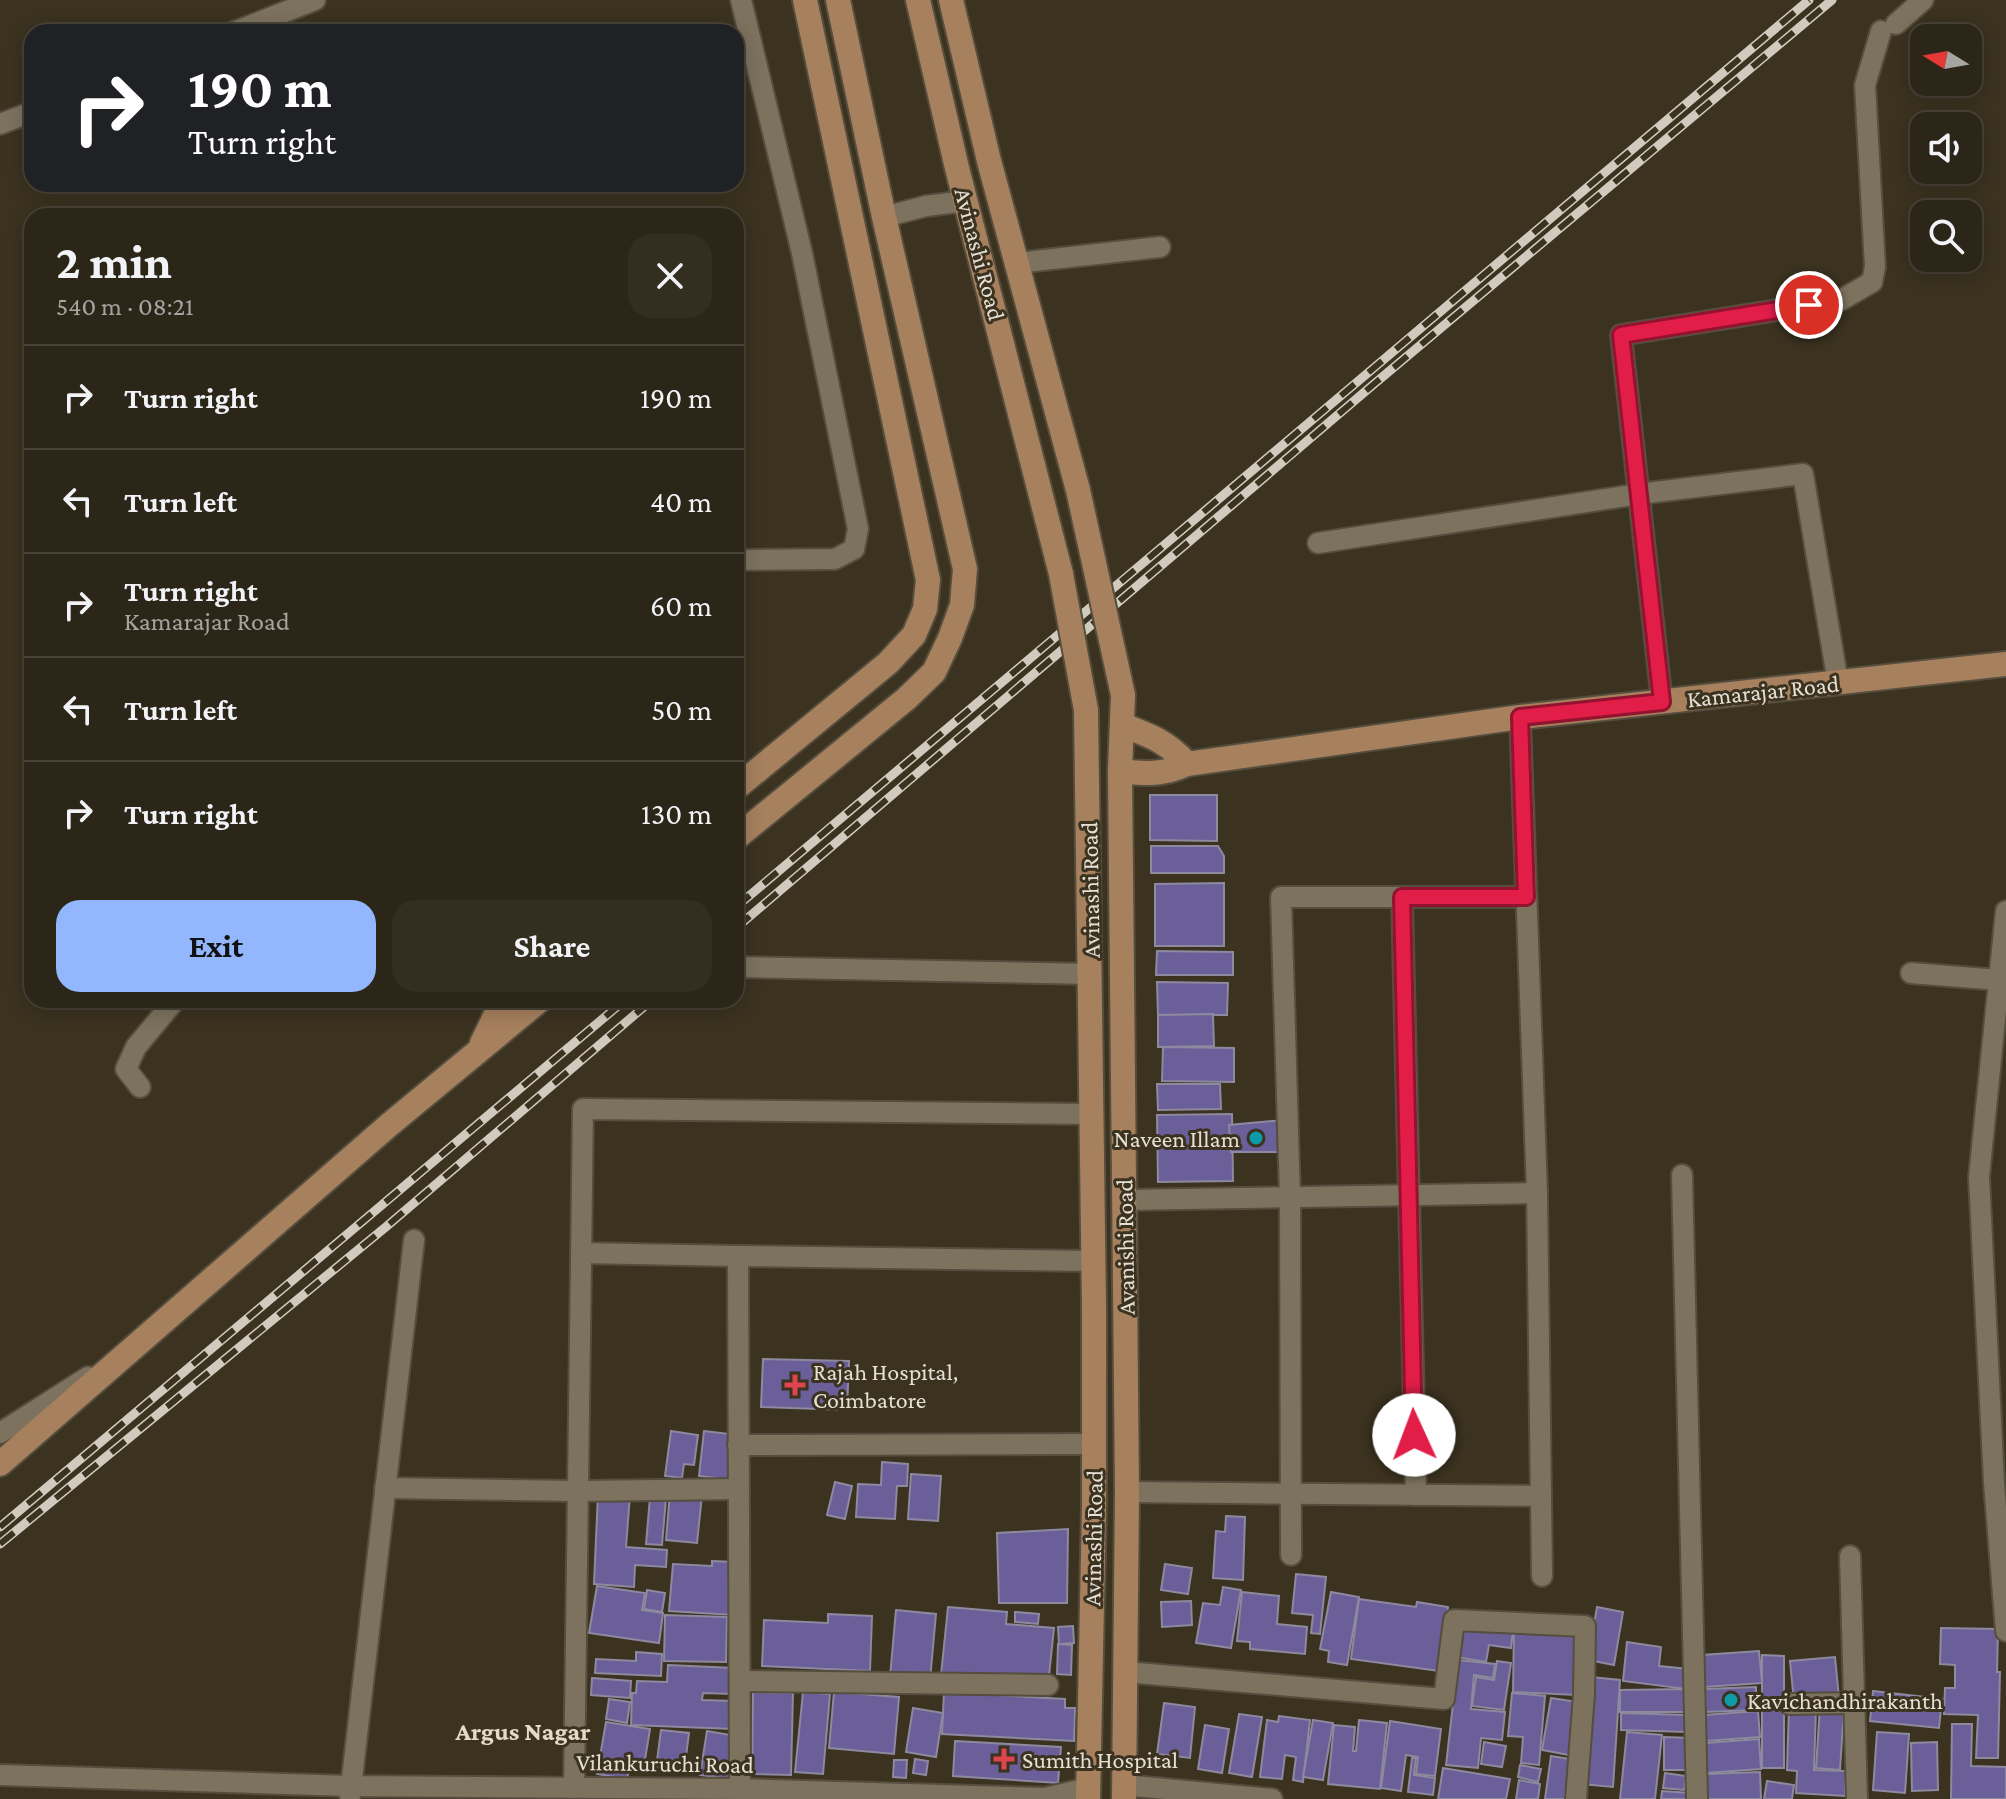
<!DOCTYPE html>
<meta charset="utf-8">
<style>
:root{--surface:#2c2618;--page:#342e21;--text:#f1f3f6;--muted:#a6a5a2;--line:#484337;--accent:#92b7fd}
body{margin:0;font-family:"Crimson Pro",serif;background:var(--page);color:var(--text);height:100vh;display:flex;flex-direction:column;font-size:30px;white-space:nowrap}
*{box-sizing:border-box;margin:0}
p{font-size:26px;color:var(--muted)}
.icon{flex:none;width:44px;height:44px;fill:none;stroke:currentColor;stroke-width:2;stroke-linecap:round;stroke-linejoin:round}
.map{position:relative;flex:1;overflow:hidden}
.sheet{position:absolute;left:24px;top:208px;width:720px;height:800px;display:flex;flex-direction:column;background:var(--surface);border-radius:24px;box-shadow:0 4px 20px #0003,0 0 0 2px var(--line)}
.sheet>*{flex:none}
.guide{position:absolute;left:24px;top:24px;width:720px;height:168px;border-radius:24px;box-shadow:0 4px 20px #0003,0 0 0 2px var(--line);background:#202124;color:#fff;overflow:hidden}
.needle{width:52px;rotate:281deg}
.fabs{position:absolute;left:1910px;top:24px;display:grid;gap:16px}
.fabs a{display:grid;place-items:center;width:72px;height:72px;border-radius:16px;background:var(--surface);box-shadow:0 4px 20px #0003,0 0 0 2px var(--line);font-size:40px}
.pin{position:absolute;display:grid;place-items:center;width:68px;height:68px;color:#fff;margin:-34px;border:4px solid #fff;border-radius:50%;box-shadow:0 2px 8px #0007}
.me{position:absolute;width:88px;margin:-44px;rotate:358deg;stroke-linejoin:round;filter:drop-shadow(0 0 6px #0008)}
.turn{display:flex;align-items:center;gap:28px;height:168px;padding:0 32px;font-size:36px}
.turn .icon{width:104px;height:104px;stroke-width:2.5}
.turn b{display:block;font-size:56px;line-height:68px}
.round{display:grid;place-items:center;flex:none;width:84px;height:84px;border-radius:24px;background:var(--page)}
.summary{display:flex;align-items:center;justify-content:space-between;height:136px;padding:0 32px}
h1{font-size:48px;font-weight:700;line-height:60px}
.action{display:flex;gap:16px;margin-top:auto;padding:16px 32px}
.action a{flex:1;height:92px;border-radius:24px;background:var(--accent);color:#111;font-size:32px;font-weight:700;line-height:92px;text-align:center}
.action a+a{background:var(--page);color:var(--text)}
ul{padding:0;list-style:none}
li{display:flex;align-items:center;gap:24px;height:104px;padding:0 32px;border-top:2px solid var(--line)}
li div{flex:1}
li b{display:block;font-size:30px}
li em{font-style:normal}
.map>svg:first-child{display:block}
.building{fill:#6b5f99;stroke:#8d899f;stroke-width:2}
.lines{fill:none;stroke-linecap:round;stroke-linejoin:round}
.minor-casing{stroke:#554d3d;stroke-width:24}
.major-casing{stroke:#554d3d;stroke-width:28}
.minor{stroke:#7c725e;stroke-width:20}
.major{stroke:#a7805e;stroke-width:24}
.rail-casing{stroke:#d1cbbf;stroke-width:9}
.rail{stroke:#3b3220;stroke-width:6;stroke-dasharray:18;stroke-linecap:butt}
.major-bridge-casing{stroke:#554d3d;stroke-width:28;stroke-linecap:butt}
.major-bridge{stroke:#a7805e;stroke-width:24}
.route-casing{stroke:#92132f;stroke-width:20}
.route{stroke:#e11d48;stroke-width:14}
.culture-dot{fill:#0f9aa8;stroke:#3b3220;stroke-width:3}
.health-dot{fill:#e0444e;stroke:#3b3220;stroke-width:3}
.labels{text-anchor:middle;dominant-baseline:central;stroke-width:6;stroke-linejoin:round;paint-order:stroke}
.street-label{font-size:24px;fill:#e5dfd4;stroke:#3b3220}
.poi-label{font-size:24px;fill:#e5dfd4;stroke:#3b3220;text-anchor:start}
.neighbourhood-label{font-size:26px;font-weight:bold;fill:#e5dac3;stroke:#3b3220}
</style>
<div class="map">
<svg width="2006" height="1799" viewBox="0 0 2006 1799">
<rect width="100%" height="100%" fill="#3b3220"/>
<g class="building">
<path d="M 1150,795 L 1217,795 L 1217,841 L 1150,840 Z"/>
<path d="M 1151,846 L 1218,846 L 1224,856 L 1224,873 L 1151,873 Z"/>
<path d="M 1224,883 L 1224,946 L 1155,946 L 1155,884 Z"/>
<path d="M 1157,951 L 1233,952 L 1233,975 L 1156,975 Z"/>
<path d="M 1157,982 L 1228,983 L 1227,1015 L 1158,1015 Z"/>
<path d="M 1213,1014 L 1214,1046 L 1158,1047 L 1158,1015 Z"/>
<path d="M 1163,1047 L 1234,1048 L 1234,1082 L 1162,1081 Z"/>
<path d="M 1157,1084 L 1220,1084 L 1221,1109 L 1158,1110 Z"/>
<path d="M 1232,1114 L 1233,1181 L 1158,1182 L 1157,1115 Z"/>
<path d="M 1283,1120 L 1281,1152 L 1231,1152 L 1229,1125 Z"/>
<path d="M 763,1359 L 849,1361 L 847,1410 L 761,1407 Z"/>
<path d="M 671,1431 L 698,1435 L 694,1465 L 684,1464 L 682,1478 L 665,1476 Z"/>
<path d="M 704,1431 L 738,1435 L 732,1480 L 699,1476 Z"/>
<path d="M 882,1462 L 908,1464 L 907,1486 L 897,1486 L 895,1519 L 856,1517 L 858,1484 L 881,1485 Z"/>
<path d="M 911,1474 L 941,1476 L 938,1521 L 908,1519 Z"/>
<path d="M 835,1482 L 852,1486 L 845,1519 L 827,1515 Z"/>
<path d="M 670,1492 L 702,1495 L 697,1543 L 666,1540 Z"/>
<path d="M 598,1493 L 630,1495 L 626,1547 L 667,1550 L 666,1567 L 635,1565 L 634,1587 L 594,1584 Z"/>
<path d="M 650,1497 L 666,1498 L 662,1545 L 646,1544 Z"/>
<path d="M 1226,1516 L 1245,1517 L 1243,1580 L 1213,1578 L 1216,1531 L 1225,1532 Z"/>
<path d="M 1068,1529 L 1067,1603 L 999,1603 L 997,1533 Z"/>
<path d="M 712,1561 L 734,1562 L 733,1615 L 669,1611 L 673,1564 L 712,1566 Z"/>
<path d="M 1165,1564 L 1192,1568 L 1188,1594 L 1161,1590 Z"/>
<path d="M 1296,1574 L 1326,1577 L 1320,1634 L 1311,1633 L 1313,1615 L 1292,1613 Z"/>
<path d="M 597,1586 L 645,1593 L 642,1610 L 663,1613 L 659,1643 L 589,1633 Z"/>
<path d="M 1223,1587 L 1241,1590 L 1231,1648 L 1196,1643 L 1203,1603 L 1220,1605 Z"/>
<path d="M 647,1590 L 665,1593 L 662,1612 L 644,1609 Z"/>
<path d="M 1242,1592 L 1279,1596 L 1277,1624 L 1307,1627 L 1305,1654 L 1250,1649 L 1250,1642 L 1237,1641 Z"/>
<path d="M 1331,1592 L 1359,1597 L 1347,1665 L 1328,1662 L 1329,1651 L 1320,1649 Z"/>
<path d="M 1359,1599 L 1416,1607 L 1417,1602 L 1448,1607 L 1440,1671 L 1351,1659 Z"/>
<path d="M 1191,1601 L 1192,1625 L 1162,1627 L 1161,1602 Z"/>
<path d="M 948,1607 L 1007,1612 L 1006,1624 L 1054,1628 L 1048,1685 L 941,1675 Z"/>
<path d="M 1597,1607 L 1623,1612 L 1614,1665 L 1588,1660 Z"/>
<path d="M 896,1610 L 936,1614 L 930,1680 L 890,1677 Z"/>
<path d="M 1015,1612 L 1039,1614 L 1038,1624 L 1015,1622 Z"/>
<path d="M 828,1614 L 872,1616 L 870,1671 L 762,1666 L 764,1620 L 828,1623 Z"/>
<path d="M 665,1615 L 727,1617 L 726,1662 L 664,1661 Z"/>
<path d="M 1461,1623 L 1513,1631 L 1511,1648 L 1489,1645 L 1486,1662 L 1456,1657 Z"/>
<path d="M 1073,1626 L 1074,1643 L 1059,1644 L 1058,1627 Z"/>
<path d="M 1514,1627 L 1581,1631 L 1576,1695 L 1513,1692 Z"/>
<path d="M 1941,1628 L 1998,1629 L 1997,1672 L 2000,1672 L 1998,1758 L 1976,1758 L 1978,1715 L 1944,1714 L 1945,1688 L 1955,1688 L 1955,1665 L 1940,1664 Z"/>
<path d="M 1627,1642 L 1661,1647 L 1659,1666 L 1689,1669 L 1686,1689 L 1623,1681 Z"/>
<path d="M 1058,1644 L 1072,1645 L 1071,1675 L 1057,1674 Z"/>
<path d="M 1759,1651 L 1762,1683 L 1705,1687 L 1702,1655 Z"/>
<path d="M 636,1652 L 662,1654 L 661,1676 L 595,1673 L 596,1659 L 636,1661 Z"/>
<path d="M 1762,1655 L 1784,1656 L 1784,1768 L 1762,1768 Z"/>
<path d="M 1835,1657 L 1839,1698 L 1794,1702 L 1790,1661 Z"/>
<path d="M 1458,1660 L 1495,1664 L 1493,1678 L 1474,1675 L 1471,1709 L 1505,1712 L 1502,1740 L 1481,1738 L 1478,1768 L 1446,1765 Z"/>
<path d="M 1497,1661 L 1511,1663 L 1504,1710 L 1472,1706 L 1476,1677 L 1494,1680 Z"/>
<path d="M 668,1665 L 734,1668 L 732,1694 L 703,1693 L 702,1700 L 734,1701 L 733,1729 L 631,1725 L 632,1693 L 636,1693 L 637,1681 L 667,1682 Z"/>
<path d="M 1591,1677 L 1620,1680 L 1613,1787 L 1582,1784 Z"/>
<path d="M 592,1678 L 631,1681 L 630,1698 L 591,1695 Z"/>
<path d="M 1756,1687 L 1756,1710 L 1706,1712 L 1705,1689 Z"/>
<path d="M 1688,1689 L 1687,1712 L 1620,1712 L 1620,1690 Z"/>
<path d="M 1873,1691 L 1942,1699 L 1939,1728 L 1870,1721 Z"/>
<path d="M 753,1692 L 793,1693 L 791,1775 L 752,1774 Z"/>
<path d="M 803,1692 L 830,1694 L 823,1774 L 795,1772 Z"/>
<path d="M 834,1692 L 899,1697 L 894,1754 L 829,1748 Z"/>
<path d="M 944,1692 L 1065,1699 L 1065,1708 L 1075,1708 L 1074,1741 L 942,1734 Z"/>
<path d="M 1512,1693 L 1545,1696 L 1539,1765 L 1521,1763 L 1523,1737 L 1508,1736 Z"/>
<path d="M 1551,1698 L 1578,1702 L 1569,1755 L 1542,1750 Z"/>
<path d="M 609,1699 L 630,1702 L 627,1723 L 606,1719 Z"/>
<path d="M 1164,1703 L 1195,1707 L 1190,1758 L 1157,1754 Z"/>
<path d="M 1789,1706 L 1816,1707 L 1814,1770 L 1846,1771 L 1845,1796 L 1796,1793 L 1797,1771 L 1787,1770 Z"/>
<path d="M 1820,1706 L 1844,1708 L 1840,1770 L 1816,1768 Z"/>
<path d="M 913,1708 L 943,1713 L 936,1757 L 906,1752 Z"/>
<path d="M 1758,1711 L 1760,1737 L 1706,1741 L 1704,1715 Z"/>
<path d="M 1621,1713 L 1689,1715 L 1688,1732 L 1621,1730 Z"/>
<path d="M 1239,1714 L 1262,1717 L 1252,1777 L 1229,1773 Z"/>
<path d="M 1279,1716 L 1310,1720 L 1303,1782 L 1293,1780 L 1296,1757 L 1285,1755 L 1282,1779 L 1260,1777 L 1267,1720 L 1278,1722 Z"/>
<path d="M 1313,1720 L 1333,1723 L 1323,1780 L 1303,1777 Z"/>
<path d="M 1359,1720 L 1387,1723 L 1380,1789 L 1328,1784 L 1334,1725 L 1355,1727 L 1353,1751 L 1356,1751 Z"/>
<path d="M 1390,1721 L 1441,1729 L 1435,1776 L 1416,1774 L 1418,1757 L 1406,1755 L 1401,1791 L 1381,1788 Z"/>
<path d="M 606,1722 L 650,1729 L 643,1772 L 629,1770 L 627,1779 L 597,1774 Z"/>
<path d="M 1952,1724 L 1972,1724 L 1971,1766 L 2006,1767 L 2006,1799 L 1951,1799 Z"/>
<path d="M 1205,1725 L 1229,1729 L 1222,1773 L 1198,1769 Z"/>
<path d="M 661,1730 L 689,1733 L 684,1772 L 656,1768 Z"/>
<path d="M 707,1731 L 736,1736 L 729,1779 L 700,1775 Z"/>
<path d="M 1627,1732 L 1662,1735 L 1655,1799 L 1620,1799 Z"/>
<path d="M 1877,1732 L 1909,1734 L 1905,1793 L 1873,1790 Z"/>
<path d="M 1664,1737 L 1691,1738 L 1691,1770 L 1664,1770 Z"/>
<path d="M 1759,1739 L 1761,1769 L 1706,1773 L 1705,1743 Z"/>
<path d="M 955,1741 L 1061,1747 L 1058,1783 L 953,1776 Z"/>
<path d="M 1484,1742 L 1506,1746 L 1502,1767 L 1481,1764 Z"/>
<path d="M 1937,1742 L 1938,1790 L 1912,1791 L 1911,1743 Z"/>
<path d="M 1551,1756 L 1576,1760 L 1570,1799 L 1545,1799 Z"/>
<path d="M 1412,1758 L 1416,1758 L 1414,1775 L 1435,1778 L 1433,1795 L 1408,1792 Z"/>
<path d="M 915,1759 L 928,1761 L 926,1775 L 913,1773 Z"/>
<path d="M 894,1760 L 907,1760 L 906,1778 L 893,1777 Z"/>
<path d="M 1520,1765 L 1541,1769 L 1538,1782 L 1518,1777 Z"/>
<path d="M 1443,1768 L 1510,1779 L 1506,1799 L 1438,1799 Z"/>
<path d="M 1760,1772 L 1761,1799 L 1707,1799 L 1706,1774 Z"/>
<path d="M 1665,1773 L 1686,1776 L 1684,1790 L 1663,1788 Z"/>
<path d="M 1519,1780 L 1540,1784 L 1538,1799 L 1516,1799 Z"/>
<path d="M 1767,1781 L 1794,1785 L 1792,1799 L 1764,1799 Z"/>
<path d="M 1662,1791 L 1690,1793 L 1690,1799 L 1661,1799 Z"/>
</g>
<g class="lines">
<g class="minor-casing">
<g id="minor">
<path d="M 1896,24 L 1923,0"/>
<path d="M 234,32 L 315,0"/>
<path d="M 0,124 L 32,112"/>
<path d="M 884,217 L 926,206 L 966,201"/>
<path d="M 1016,263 L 1160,247"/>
<path d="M 1318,543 L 1639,494 L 1803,474 L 1838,683"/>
<path d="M 736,560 L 835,559 L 854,549 L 858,529 L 802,253 L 741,0"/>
<path d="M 1662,702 L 1621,335 L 1841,300 L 1872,282 L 1875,267 L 1865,85 L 1881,31"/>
<path d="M 1520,717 L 1537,1193 L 1542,1576"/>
<path d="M 1402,897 L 1416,1495"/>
<path d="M 2006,911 L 1979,1177 L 1994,1483 L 2006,1631"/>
<path d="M 736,967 L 1091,974"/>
<path d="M 1911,973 L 1999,980"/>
<path d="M 140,1087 L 126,1069 L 136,1047 L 175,1000"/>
<path d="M 1682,1175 L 1697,1799"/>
<path d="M 1125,1200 L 1537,1193"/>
<path d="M 581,1253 L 738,1256"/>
<path d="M 0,1433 L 88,1377"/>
<path d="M 738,1445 L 1094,1444"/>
<path d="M 385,1488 L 578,1491 L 739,1489"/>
<path d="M 1127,1492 L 1540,1496"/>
<path d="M 1291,1555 L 1290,1197 L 1281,897 L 1526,897"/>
<path d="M 1850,1556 L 1857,1799"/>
<path d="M 1125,1672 L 1444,1699 L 1454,1620 L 1585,1626 L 1584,1694 L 1576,1799"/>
<path d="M 740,1681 L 1048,1685"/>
<path d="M 1789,1704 L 1854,1703"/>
<path d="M 0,1775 L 350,1786 L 740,1789 L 1045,1798 L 1088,1788"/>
<path d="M 1123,1785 L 1272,1799"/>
<path d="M 574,1788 L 583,1109 L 1092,1114"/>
<path d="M 740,1789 L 738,1256 L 1094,1261"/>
<path d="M 350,1796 L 414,1240"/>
</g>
</g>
<g class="major-casing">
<g id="major">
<path d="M 918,0 L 957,168 L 1061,574"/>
<path d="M 951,0 L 989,161 L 1078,490"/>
<path d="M 1123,695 L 1120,771 L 1127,1492 L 1124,1799"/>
<path d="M 1086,710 L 1094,1308 L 1094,1505 L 1088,1799"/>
<path d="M 1122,725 C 1149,735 1168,742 1187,764"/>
<path d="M 1120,771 C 1145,774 1164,775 1187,764 L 1520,717 L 2006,664"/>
<path d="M 736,788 L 888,663 L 914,635 L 925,609 L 928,580 L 805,0"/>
<path d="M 736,838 L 906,699 L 934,672 L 950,638 L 962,605 L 965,569 L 884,217 L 838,0"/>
<path d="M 482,1043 L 503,1000"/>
<path d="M 0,1464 L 389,1125 L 540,1000"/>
</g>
</g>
<use href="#minor" class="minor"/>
<use href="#major" class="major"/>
<g class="rail-casing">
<g id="rail">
<path d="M 736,907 L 1809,0"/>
<path d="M 736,928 L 1374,384 L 1832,0"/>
<path d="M 0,1527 L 625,1000"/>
<path d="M 0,1544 L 387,1226 L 652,1000"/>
</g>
</g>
<use href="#rail" class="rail"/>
<g class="major-bridge-casing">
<g id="major-bridge">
<path d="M 1078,490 L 1123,695"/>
<path d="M 1061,574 L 1086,710"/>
</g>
</g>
<use href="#major-bridge" class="major-bridge"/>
</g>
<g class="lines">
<g class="route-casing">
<path id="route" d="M 1414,1435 L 1402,897 L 1526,897 L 1520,717 L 1662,702 L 1621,335 L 1809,305"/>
</g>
<use href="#route" class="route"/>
</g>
<g class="culture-dot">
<circle cx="1256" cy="1138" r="8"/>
<circle cx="1731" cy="1700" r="8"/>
</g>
<g class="health-dot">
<path d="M791 1373h8v8h8v8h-8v8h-8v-8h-8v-8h8z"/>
<path d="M1000 1747h8v8h8v8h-8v8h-8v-8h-8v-8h8z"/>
</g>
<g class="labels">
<g class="street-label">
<text transform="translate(980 254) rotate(75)">Avinashi Road</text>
<text transform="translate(1763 691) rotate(-6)">Kamarajar Road</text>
<text transform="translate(1090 890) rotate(-91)">Avinashi Road</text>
<text transform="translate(1125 1247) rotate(-91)">Avanishi Road</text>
<text transform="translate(1093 1538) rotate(-89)">Avinashi Road</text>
<text transform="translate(665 1763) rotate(1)">Vilankuruchi Road</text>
</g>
<g class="poi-label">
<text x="1240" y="1138" text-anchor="end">Naveen Illam</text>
<text x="813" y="1371">Rajah Hospital,<tspan x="813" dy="28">Coimbatore</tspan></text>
<text x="1747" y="1700">Kavichandhirakanth</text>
<text x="1022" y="1759">Sumith Hospital</text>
</g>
<g class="neighbourhood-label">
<text x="523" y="1731">Argus Nagar</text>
</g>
</g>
</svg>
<div class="fabs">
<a><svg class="needle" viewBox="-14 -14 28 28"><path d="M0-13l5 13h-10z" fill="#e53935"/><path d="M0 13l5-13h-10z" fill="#a6a5a2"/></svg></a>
<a><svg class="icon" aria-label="sound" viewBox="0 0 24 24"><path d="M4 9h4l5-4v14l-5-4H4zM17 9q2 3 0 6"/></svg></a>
<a><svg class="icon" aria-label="search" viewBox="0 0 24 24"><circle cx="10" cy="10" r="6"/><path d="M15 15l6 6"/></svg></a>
</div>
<div class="pin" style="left:1809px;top:305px;background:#d93025"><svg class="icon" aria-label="arrive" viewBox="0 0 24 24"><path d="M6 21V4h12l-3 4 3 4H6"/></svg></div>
<svg class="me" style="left:1414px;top:1435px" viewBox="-20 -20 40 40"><circle r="19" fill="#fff"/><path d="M0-13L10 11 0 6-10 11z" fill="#e11d48"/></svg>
<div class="guide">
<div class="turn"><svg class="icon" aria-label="right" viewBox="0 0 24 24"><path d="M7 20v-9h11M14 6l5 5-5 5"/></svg><div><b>190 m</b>Turn right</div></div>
</div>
<section class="sheet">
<div class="summary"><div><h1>2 min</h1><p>540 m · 08:21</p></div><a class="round"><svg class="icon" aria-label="close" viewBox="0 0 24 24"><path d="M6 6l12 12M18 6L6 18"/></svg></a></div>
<ul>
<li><svg class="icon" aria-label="right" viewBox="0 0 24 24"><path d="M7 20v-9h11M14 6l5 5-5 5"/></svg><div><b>Turn right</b></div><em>190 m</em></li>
<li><svg class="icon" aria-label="left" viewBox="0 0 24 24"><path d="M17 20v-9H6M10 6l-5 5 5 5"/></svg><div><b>Turn left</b></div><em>40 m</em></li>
<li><svg class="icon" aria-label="right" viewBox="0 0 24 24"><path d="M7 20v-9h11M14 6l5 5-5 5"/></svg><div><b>Turn right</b><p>Kamarajar Road</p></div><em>60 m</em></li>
<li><svg class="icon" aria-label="left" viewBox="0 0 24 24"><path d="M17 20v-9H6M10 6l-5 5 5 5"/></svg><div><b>Turn left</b></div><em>50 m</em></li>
<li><svg class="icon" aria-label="right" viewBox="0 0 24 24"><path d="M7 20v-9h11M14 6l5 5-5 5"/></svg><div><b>Turn right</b></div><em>130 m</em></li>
</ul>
<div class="action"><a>Exit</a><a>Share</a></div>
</section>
</div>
